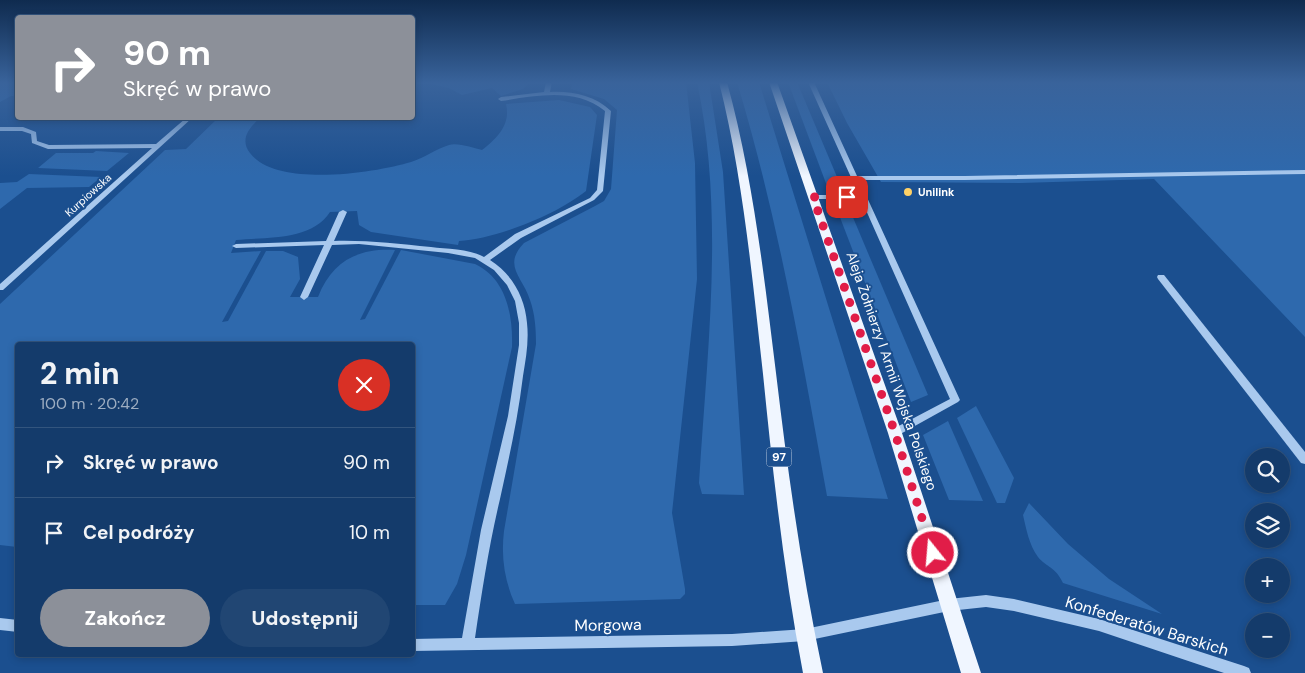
<!DOCTYPE html>
<html lang="pl">
<meta charset="utf-8">
<style>
:root{--surface:#143b6b;--page:#214673;--text:#f1f3f6;--muted:#9dadc1;--line:#33557e;--accent:#8c9099}
body{margin:0;font-family:"DM Sans",sans-serif;background:var(--page);color:var(--text);height:100vh;display:flex;flex-direction:column;font-size:19px;white-space:nowrap}
*{box-sizing:border-box;margin:0}
p{font-size:16px;color:var(--muted)}
.icon{flex:none;width:28px;height:28px;fill:none;stroke:currentColor;stroke-width:2;stroke-linecap:round;stroke-linejoin:round}
.map{position:relative;flex:1;overflow:hidden}
.sheet{position:absolute;left:15px;top:342px;width:400px;height:315px;display:flex;flex-direction:column;background:var(--surface);border-radius:5px;box-shadow:0 2px 8px #0003,0 0 0 1px var(--line)}
.sheet>*{flex:none}
.top-card{position:absolute;left:15px;top:15px;width:400px;height:105px;border-radius:5px;box-shadow:0 2px 8px #0003,0 0 0 1px var(--line);background:#8c9099;color:#fff;overflow:hidden}
.controls{position:absolute;left:1245px;top:448px;display:grid;gap:10px}
.controls a{display:grid;place-items:center;width:45px;height:45px;border-radius:50%;background:var(--surface);box-shadow:0 2px 8px #0003,0 0 0 1px var(--line);font-size:25px}
.pin{position:absolute;display:grid;place-items:center;width:42px;height:42px;color:#fff;margin:-21px;border-radius:10px;box-shadow:0 2px 8px #0006}
.me{position:absolute;width:55px;margin:-28px;rotate:343deg;stroke-linejoin:round;filter:drop-shadow(0 0 4px #0008)}
.turn{display:flex;align-items:center;gap:18px;height:105px;padding:0 25px;font-size:22px}
.turn .icon{width:65px;height:65px;stroke-width:2.5}
.turn b{display:block;font-size:35px;line-height:42px}
.round{display:grid;place-items:center;flex:none;width:52px;height:52px;border-radius:26px;background:var(--page)}
.headline{display:flex;align-items:center;justify-content:space-between;height:85px;padding:0 25px}
h1{font-size:30px;font-weight:800;line-height:38px}
.cta{display:flex;gap:10px;margin-top:auto;padding:10px 25px}
.cta a{flex:1;height:58px;border-radius:30px;background:var(--accent);color:#fff;font-size:20px;font-weight:800;line-height:58px;text-align:center}
.cta a+a{background:var(--page);color:var(--text)}
ul{padding:0;list-style:none}
li{display:flex;align-items:center;gap:15px;height:70px;padding:0 25px;border-top:1px solid var(--line)}
li div{flex:1}
li b{display:block;font-size:19px}
li em{font-style:normal}
.map>svg:first-child{display:block}
.green{fill:#2e69ad}
.lines{fill:none;stroke-linecap:round;stroke-linejoin:round}
.minor{fill:#a9c9ee;fill-rule:evenodd}
.major{fill:#f0f6ff;fill-rule:evenodd}
.route{stroke:#e11d48;stroke-width:9;stroke-dasharray:0 16.2}
.poi-dot{fill:#ffd166;stroke:#1b4f8f;stroke-width:2}
.labels{text-anchor:middle;dominant-baseline:central;stroke-width:4;stroke-linejoin:round;paint-order:stroke}
.far-poi-label{font-size:11px;font-weight:bold;fill:#fff;stroke:#1b4f8f;text-anchor:start}
.far-street-label{font-size:11px;fill:#fff;stroke:#1b4f8f}
.shield{fill:#1b4f8f;stroke:#bbcadd;stroke-width:1}
.shield-label{font-size:12px;font-weight:bold;fill:#fff}
.street-label{font-size:14px;fill:#fff;stroke:#1b4f8f}
.near-street-label{font-size:16px;fill:#fff;stroke:#1b4f8f}
</style>
<div class="map">
<svg width="1305" height="673" viewBox="0 0 1305 673">
<rect width="100%" height="100%" fill="#1b4f8f"/>
<g class="green">
<path d="M 0,82 L 17,82 L 17,96 L 11,96 L 0,102 Z"/>
<path d="M 422,82 L 530,82 L 523,89 L 501,96 L 492,88 L 462,95 L 449,88 Z"/>
<path d="M 573,82 L 686,82 L 695,163 L 697,279 L 672,513 L 685,589 L 685,594 L 680,599 L 515,604 C 504,580 501,556 504,531 L 536,344 C 536,329 535,314 530,300 C 523,277 502,266 524,243 L 595,206 L 604,201 L 611,189 L 617,110 L 604,99 L 571,89 Z"/>
<path d="M 697,82 L 709,82 L 723,172 L 744,495 L 702,494 L 699,483 C 707,351 725,214 697,82 Z"/>
<path d="M 737,82 L 759,82 L 888,499 L 827,496 C 802,357 778,218 737,82 Z"/>
<path d="M 788,82 L 797,82 L 840,184 L 838,188 L 827,186 Z"/>
<path d="M 827,82 L 1305,82 L 1305,337 L 1154,179 L 1020,183 L 881,182 L 847,123 Z"/>
<path d="M 559,100 L 590,107 L 597,115 L 586,191 C 556,215 496,239 459,241 L 458,245 L 371,232 L 359,225 L 357,211 L 330,212 C 311,241 267,237 236,240 L 231,253 L 261,251 L 222,322 L 228,321 L 266,251 L 283,251 L 298,257 L 300,279 L 290,297 L 318,297 C 332,261 358,248 395,250 L 360,320 L 365,319 L 401,250 L 475,264 C 507,279 513,316 512,347 L 466,555 L 457,584 L 445,605 L 413,605 L 412,345 L 18,345 L 17,547 L 0,545 L 0,304 L 165,150 L 186,149 L 218,118 L 260,118 C 250,127 239,139 250,153 C 276,188 375,173 411,162 C 424,158 436,149 449,145 C 457,142 474,148 482,150 C 497,138 511,125 506,104 Z"/>
<path d="M 96,151 L 129,153 L 107,171 L 38,168 L 56,153 L 93,153 Z"/>
<path d="M 29,174 L 101,177 L 89,187 L 27,188 L 0,209 L 0,183 L 17,182 Z"/>
<path d="M 843,205 L 849,208 L 928,395 L 911,402 L 836,207 Z"/>
<path d="M 976,406 L 1014,478 L 1005,503 L 997,503 L 957,418 Z"/>
<path d="M 948,421 L 983,501 L 949,500 L 923,435 Z"/>
<path d="M 1029,503 L 1068,544 L 1109,579 L 1162,614 L 1063,583 C 1055,566 1047,568 1038,557 C 1029,545 1026,528 1023,515 Z"/>
</g>
<g class="lines">
<g class="minor">
<path d="M 546,82 L 552,82 L 550,92 C 572,91 594,95 611,111 L 603,191 L 594,200 L 521,238 L 490,260 C 512,274 525,297 527,323 C 529,341 526,358 523,376 C 518,418 509,458 500,499 C 489,545 482,591 475,638 L 732,634 L 805,629 L 949,599 L 986,595 L 1014,599 L 1099,619 L 1244,666 L 1249,668 L 1251,673 L 1224,673 L 1099,631 L 1014,611 L 986,607 L 949,611 L 805,641 L 732,646 L 412,651 L 412,639 L 462,638 L 481,530 L 508,416 L 519,345 L 519,323 L 515,301 L 507,285 L 494,270 L 475,258 L 448,253 L 359,244 L 332,245 L 308,297 L 304,300 L 300,297 L 324,245 L 236,248 L 232,246 L 236,244 L 326,241 L 339,212 L 343,210 L 347,212 L 334,241 C 366,240 398,244 431,247 C 446,249 471,249 484,257 L 515,234 L 590,198 L 597,190 L 605,111 C 575,87 536,96 501,101 L 498,99 L 501,97 L 544,92 Z"/>
<path d="M 808,82 L 814,82 L 857,176 L 965,176 L 1305,170 L 1305,174 L 965,180 L 859,180 L 960,400 L 958,402 L 895,437 L 891,436 L 890,433 L 891,430 L 950,399 L 861,199 L 813,199 L 810,197 L 813,195 L 859,195 Z"/>
<path d="M 186,118 L 192,118 L 3,290 L 0,290 L 0,284 L 152,148 L 48,149 L 32,143 L 31,134 L 22,131 L 0,131 L 0,127 L 23,127 L 36,132 L 37,141 L 49,145 L 156,144 Z"/>
<path d="M 1158,275 L 1164,275 L 1305,452 L 1305,464 L 1301,463 L 1158,279 L 1157,277 Z"/>
<path d="M 0,618 L 18,620 L 18,632 L 0,630 Z"/>
</g>
<g class="major">
<path d="M 719,82 L 727,82 C 753,177 764,276 776,373 C 788,474 802,574 823,673 L 803,673 C 784,574 773,474 763,374 C 752,276 743,177 719,82 Z"/>
<path d="M 769,82 L 777,82 L 902,433 L 981,673 L 961,673 L 888,433 Z"/>
</g>
</g>
<linearGradient id="sky" x2="0" y2="1"><stop stop-color="#0f2b4f"/><stop offset="0.47" stop-color="#39639b"/><stop offset="1" stop-color="#39639b" stop-opacity="0"/></linearGradient>
<rect width="1305" height="176" fill="url(#sky)"/>
<g class="lines">
<path class="route" d="M 847,197 L 813,197 L 895,433 L 933,553"/>
</g>
<circle class="poi-dot" cx="908" cy="192" r="5"/>
<g class="labels">
<g class="far-poi-label">
<text x="918" y="192">Unilink</text>
</g>
<g class="far-street-label">
<text transform="translate(88 195) rotate(-42)">Kurpiowska</text>
</g>
<rect class="shield" x="766.5" y="447.5" width="25" height="19" rx="4"/>
<g class="shield-label">
<text x="779" y="457">97</text>
</g>
<g class="street-label">
<text transform="translate(892 371) rotate(71)">Aleja Żołnierzy I Armii Wojska Polskiego</text>
</g>
<g class="near-street-label">
<text transform="translate(608 625) rotate(-1)">Morgowa</text>
<text transform="translate(1147 626) rotate(17)">Konfederatów Barskich</text>
</g>
</g>
</svg>
<div class="controls">
<a><svg class="icon" aria-label="search" viewBox="0 0 24 24"><circle cx="10" cy="10" r="6"/><path d="M15 15l6 6"/></svg></a>
<a><svg class="icon" aria-label="layers" viewBox="0 0 24 24"><path d="M12 4l9 5-9 5-9-5zM3 14l9 5 9-5"/></svg></a>
<a>+</a>
<a>−</a>
</div>
<div class="pin" style="left:847px;top:197px;background:#d93025"><svg class="icon" aria-label="arrive" viewBox="0 0 24 24"><path d="M6 21V4h12l-3 4 3 4H6"/></svg></div>
<svg class="me" style="left:933px;top:553px" viewBox="-20 -20 40 40"><circle r="17" fill="#e11d48" stroke="#fff" stroke-width="3"/><path d="M0-11L8 9 0 5-8 9z" fill="#fff"/></svg>
<div class="top-card">
<div class="turn"><svg class="icon" aria-label="right" viewBox="0 0 24 24"><path d="M7 20v-9h11M14 6l5 5-5 5"/></svg><div><b>90 m</b>Skręć w prawo</div></div>
</div>
<section class="sheet">
<div class="headline"><div><h1>2 min</h1><p>100 m · 20:42</p></div><a class="round" style="background:#d93025;color:#fff"><svg class="icon" aria-label="close" viewBox="0 0 24 24"><path d="M6 6l12 12M18 6L6 18"/></svg></a></div>
<ul>
<li><svg class="icon" aria-label="right" viewBox="0 0 24 24"><path d="M7 20v-9h11M14 6l5 5-5 5"/></svg><div><b>Skręć w prawo</b></div><em>90 m</em></li>
<li><svg class="icon" aria-label="arrive" viewBox="0 0 24 24"><path d="M6 21V4h12l-3 4 3 4H6"/></svg><div><b>Cel podróży</b></div><em>10 m</em></li>
</ul>
<div class="cta"><a>Zakończ</a><a>Udostępnij</a></div>
</section>
</div>
